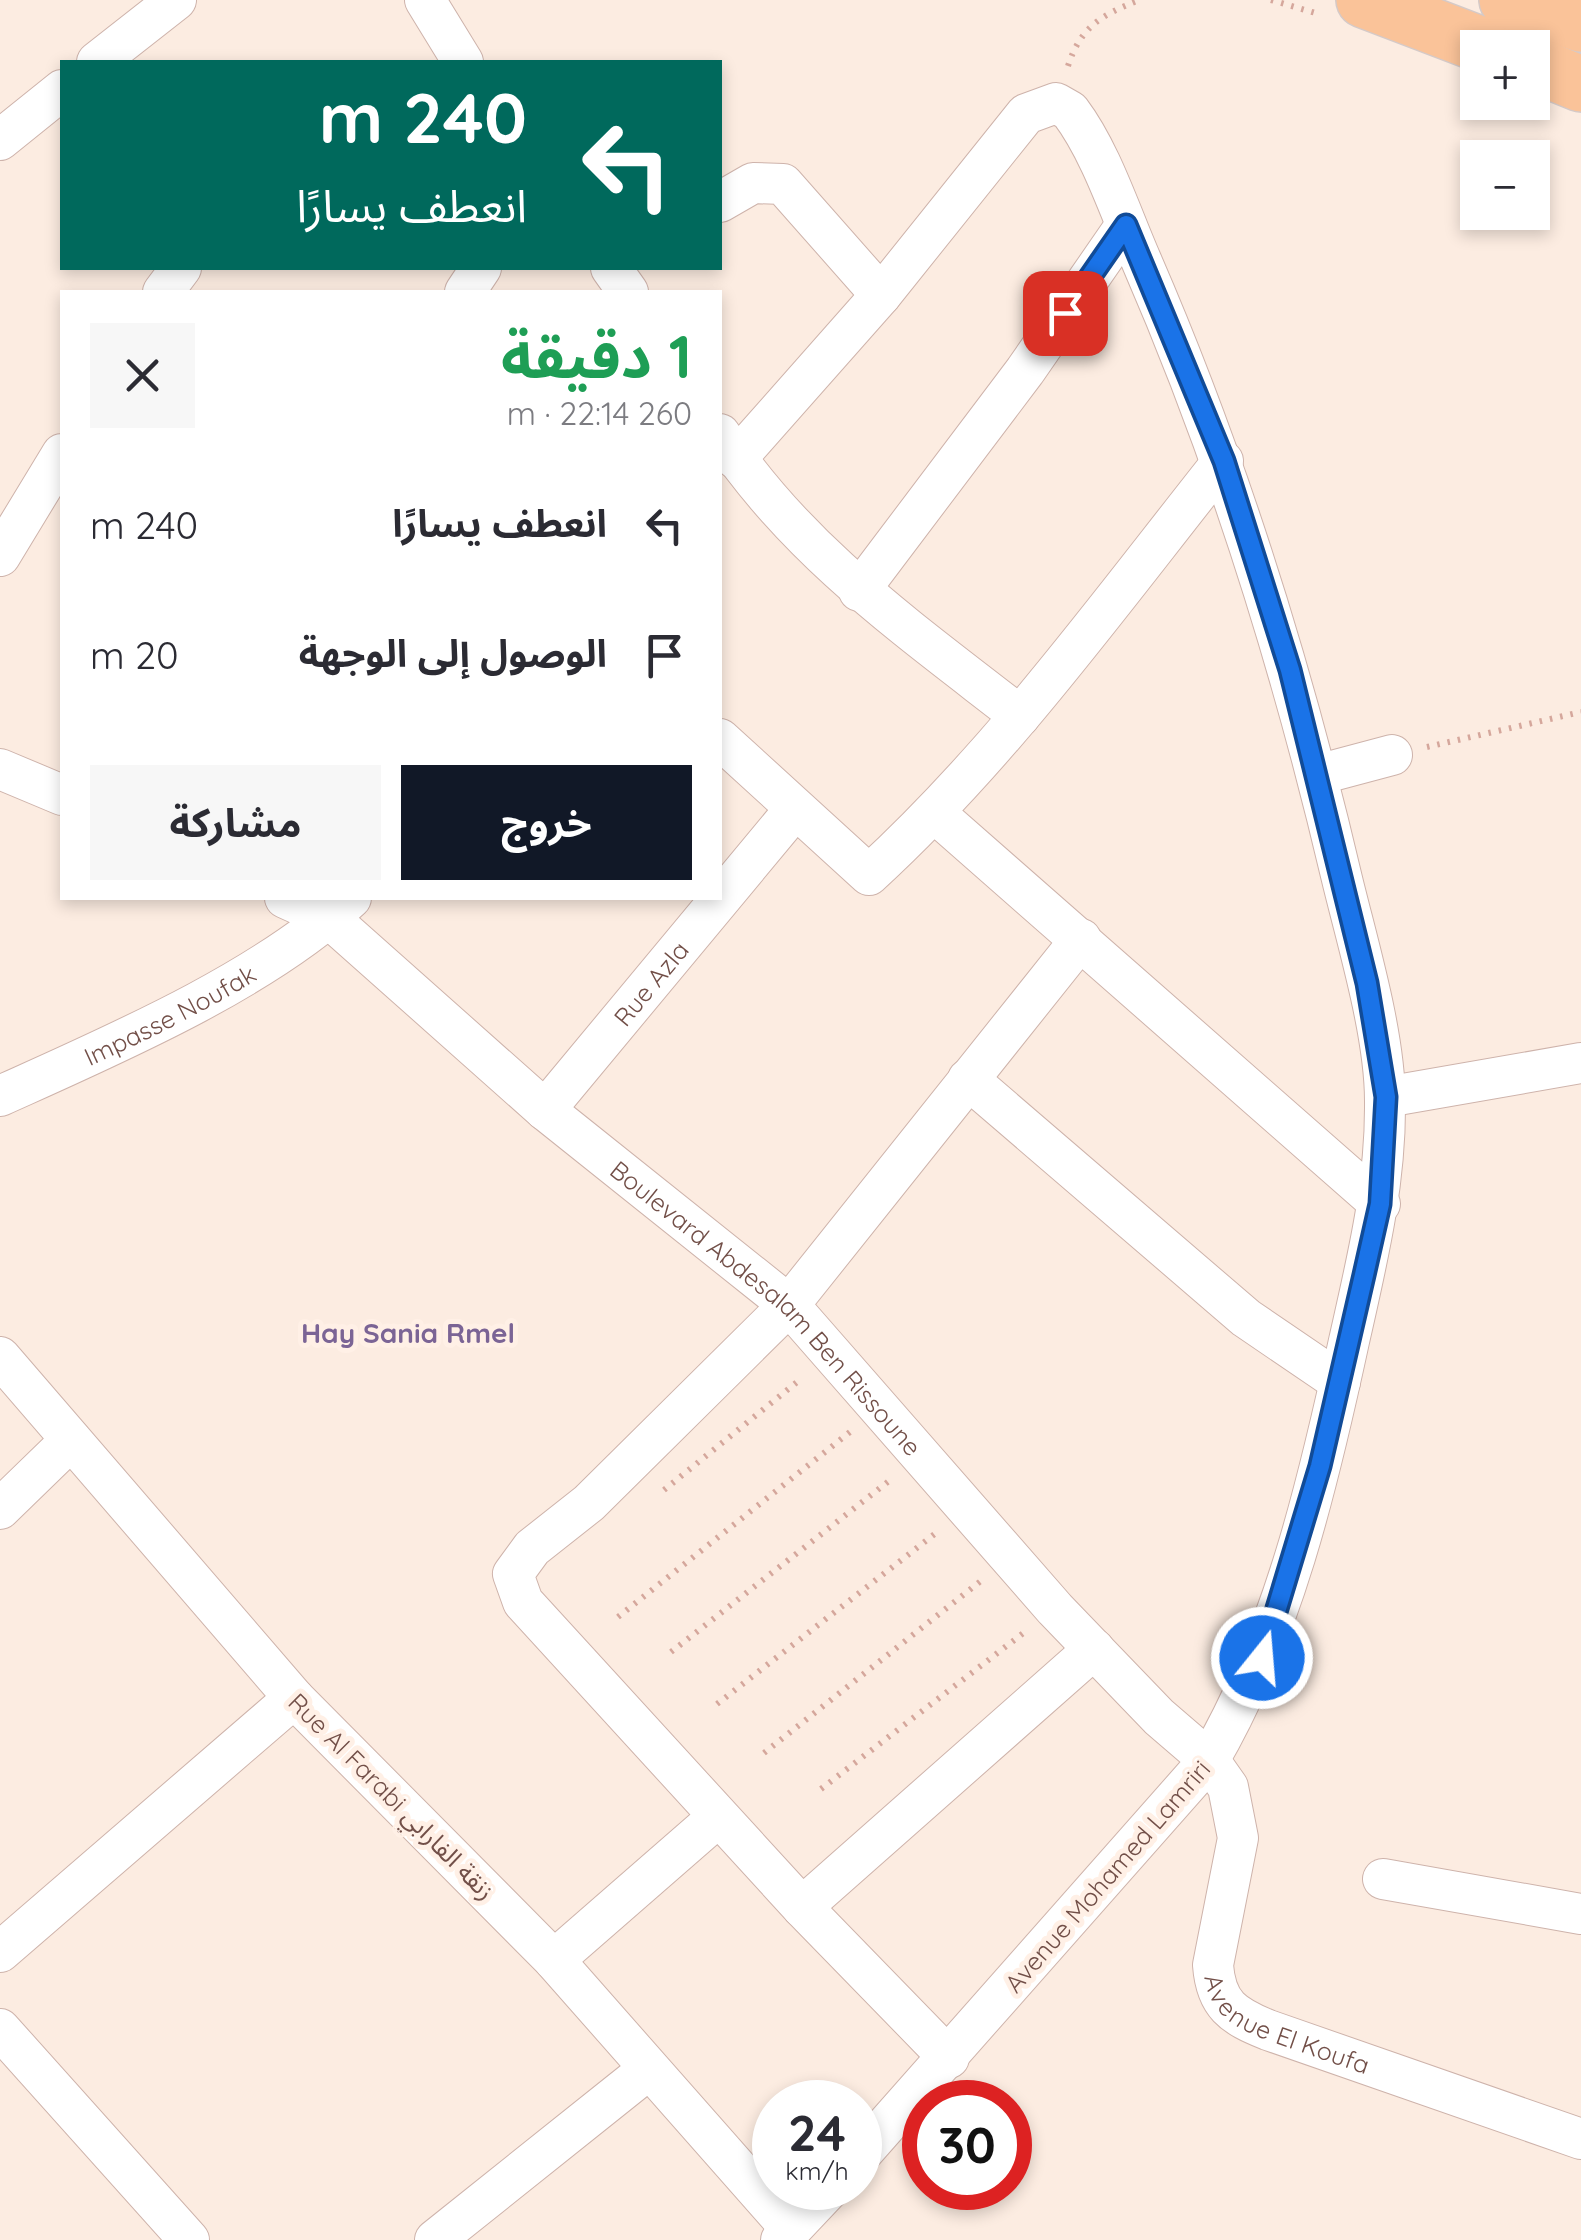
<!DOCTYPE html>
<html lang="ar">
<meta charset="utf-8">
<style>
:root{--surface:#fff;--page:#f7f7f7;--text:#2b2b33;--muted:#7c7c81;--accent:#111827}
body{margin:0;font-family:Quicksand,"Noto Sans Arabic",sans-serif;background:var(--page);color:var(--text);direction:rtl;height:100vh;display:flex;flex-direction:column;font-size:38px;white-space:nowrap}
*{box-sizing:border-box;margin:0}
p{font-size:32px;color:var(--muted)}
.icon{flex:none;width:55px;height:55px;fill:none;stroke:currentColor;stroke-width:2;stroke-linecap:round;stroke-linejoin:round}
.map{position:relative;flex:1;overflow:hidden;direction:ltr}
.drawer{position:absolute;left:60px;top:290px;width:662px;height:610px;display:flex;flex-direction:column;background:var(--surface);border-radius:0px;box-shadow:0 5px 15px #0003;direction:rtl}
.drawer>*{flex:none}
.banner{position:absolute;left:60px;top:60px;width:662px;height:210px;border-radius:0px;box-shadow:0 5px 15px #0003;direction:rtl;background:#00695c;color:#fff;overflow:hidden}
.buttons{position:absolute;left:1460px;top:30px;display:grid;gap:20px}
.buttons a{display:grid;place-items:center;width:90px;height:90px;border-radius:0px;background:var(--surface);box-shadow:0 5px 15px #0003;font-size:50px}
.speed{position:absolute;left:752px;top:2080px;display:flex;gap:20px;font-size:50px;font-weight:700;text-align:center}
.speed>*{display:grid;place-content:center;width:130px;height:130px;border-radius:50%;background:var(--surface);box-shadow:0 5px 15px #0003;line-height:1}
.speed small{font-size:25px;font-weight:400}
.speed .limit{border:15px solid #d22;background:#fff;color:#111}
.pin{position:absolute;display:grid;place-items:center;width:85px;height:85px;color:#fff;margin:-42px;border-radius:20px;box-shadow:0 5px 15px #0006}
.me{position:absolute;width:110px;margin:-55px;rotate:17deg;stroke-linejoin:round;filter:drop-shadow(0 0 8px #0008)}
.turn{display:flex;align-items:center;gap:35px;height:210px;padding:0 30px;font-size:45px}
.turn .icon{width:130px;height:130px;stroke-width:2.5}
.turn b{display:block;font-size:70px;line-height:85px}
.round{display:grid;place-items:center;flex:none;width:105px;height:105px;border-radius:0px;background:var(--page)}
.head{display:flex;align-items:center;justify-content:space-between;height:170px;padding:0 30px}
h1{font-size:60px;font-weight:700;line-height:75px;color:#1e9e55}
.button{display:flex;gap:20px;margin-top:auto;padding:20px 30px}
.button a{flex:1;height:115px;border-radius:0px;background:var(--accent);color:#fff;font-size:40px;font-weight:700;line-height:115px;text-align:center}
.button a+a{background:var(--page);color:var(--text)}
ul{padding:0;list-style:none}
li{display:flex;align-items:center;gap:30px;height:130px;padding:0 30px}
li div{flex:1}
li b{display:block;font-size:38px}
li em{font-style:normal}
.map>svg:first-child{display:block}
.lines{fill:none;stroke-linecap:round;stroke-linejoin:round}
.street-casing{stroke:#ceb3ab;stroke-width:42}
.primary-casing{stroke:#d5cac8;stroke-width:58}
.path{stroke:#d5a79c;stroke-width:6;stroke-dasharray:2.5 8;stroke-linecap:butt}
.street{stroke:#fff;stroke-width:40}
.primary{stroke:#fac399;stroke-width:55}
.route-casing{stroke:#114b97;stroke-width:25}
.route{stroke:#1a73e8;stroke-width:18}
.labels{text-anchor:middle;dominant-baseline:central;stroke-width:10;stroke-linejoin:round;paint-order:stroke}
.street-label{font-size:25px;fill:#724f48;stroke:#fff0e6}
.neighbourhood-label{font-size:28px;font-weight:bold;fill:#7b6495;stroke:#fff0e6}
</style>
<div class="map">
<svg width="1581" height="2240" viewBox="0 0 1581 2240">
<rect width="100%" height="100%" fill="#fcece1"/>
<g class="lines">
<g class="street-casing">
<g id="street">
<path d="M 425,0 L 463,62"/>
<path d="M 97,62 L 176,0"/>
<path d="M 0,140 L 62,90"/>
<path d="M 720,202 L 753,183 L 783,184 L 881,295"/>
<path d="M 611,268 L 628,292"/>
<path d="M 163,292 L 181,268"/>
<path d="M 465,292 L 481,268"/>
<path d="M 720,434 C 798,552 910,630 1020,716"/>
<path d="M 736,459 L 881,295 L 1026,114 L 1056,103 L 1070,111 C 1101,152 1120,212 1141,260 C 1228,460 1292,666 1342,879 C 1358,945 1385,1034 1385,1101 C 1386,1184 1367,1261 1349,1341 C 1318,1484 1283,1633 1209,1760 L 860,2155"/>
<path d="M 0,556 L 62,454"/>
<path d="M 859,591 L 1025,371 L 1126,225"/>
<path d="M 720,739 L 869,875 C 1003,752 1110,603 1223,461"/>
<path d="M 0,769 L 62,795"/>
<path d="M 1317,775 L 1392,755"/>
<path d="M 936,814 L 1380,1204"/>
<path id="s1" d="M 285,898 L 329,918 L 545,1110 L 789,1305 L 1055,1609 L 1159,1717 L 1209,1760 L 1228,1787 L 1238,1838 L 1213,1965 C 1216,2005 1233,2016 1268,2030 L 1581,2139"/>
<path d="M 968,1079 L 1246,1318 L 1340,1382"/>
<path id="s2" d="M 0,1096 C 111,1046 263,981 351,898"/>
<path d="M 1386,1097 L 1581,1063"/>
<path id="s3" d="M 545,1110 L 795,809"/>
<path d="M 0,1357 L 294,1698 L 554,1960 L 791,2229"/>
<path d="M 0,1509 L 71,1440"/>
<path d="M 1383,1879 L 1581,1914"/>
<path d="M 802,1907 L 1094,1649"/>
<path d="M 0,1952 L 294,1698"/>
<path d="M 554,1960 L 718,1817"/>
<path d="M 0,2029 L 189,2240"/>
<path d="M 949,2058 L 802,1907 L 523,1602 L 513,1574 L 532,1548 L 589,1503 L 789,1305 L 1081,939"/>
<path d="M 435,2240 L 649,2069"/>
<path d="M 781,2240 L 830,2188"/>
</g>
</g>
<g class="primary-casing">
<g id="primary">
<path d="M 1364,0 L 1490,48"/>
<path d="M 1507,0 L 1581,24"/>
<path d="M 1532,64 L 1581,84"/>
</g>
</g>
<g class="path">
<path d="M 1271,0 L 1319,14"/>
<path d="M 1068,66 C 1081,26 1102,15 1139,0"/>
<path d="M 1427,747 L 1581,712"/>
<path d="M 664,1490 L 802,1378"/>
<path d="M 618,1617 L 850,1432"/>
<path d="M 671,1652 L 889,1481"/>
<path d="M 717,1704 L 936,1533"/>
<path d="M 764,1753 L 982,1580"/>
<path d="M 821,1789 L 1026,1631"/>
</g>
<use href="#street" class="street"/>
<use href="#primary" class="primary"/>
</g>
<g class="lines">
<g class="route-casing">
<path id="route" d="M 1065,313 L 1126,225 L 1224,461 L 1290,670 L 1367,983 L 1386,1097 L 1380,1204 L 1364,1275 L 1320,1466 L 1262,1658"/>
</g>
<use href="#route" class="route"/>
</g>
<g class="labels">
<g class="street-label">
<text stroke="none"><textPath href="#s3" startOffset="165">Rue Azla</textPath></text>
<text stroke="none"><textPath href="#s2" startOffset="188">Impasse Noufak</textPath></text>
<text stroke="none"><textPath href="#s1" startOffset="635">Boulevard Abdesalam Ben Rissoune</textPath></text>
<text transform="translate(392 1796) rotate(45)">Rue Al Farabi زنقة الفارابي</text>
<text transform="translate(1107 1876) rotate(-49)">Avenue Mohamed Lamriri</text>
<text stroke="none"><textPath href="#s1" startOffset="1588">Avenue El Koufa</textPath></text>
</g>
<g class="neighbourhood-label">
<text x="408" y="1332">Hay Sania Rmel</text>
</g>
</g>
</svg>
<div class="buttons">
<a>+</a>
<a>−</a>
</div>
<div class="speed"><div>24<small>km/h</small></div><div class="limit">30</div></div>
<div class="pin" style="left:1065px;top:313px;background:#d93025"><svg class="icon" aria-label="arrive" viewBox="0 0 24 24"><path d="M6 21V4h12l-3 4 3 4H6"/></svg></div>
<svg class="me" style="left:1262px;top:1658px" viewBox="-20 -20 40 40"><circle r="17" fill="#1a73e8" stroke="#fff" stroke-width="3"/><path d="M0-11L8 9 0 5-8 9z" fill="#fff"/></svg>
<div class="banner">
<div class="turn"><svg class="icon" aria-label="left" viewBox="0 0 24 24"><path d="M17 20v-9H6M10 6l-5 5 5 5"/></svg><div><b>240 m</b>انعطف يسارًا</div></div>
</div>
<section class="drawer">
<div class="head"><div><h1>1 دقيقة</h1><p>260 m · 22:14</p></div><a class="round"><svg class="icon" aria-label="close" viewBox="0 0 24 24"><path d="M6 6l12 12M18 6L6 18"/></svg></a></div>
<ul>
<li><svg class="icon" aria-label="left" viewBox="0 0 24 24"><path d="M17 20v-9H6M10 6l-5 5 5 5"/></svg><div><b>انعطف يسارًا</b></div><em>240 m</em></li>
<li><svg class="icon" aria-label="arrive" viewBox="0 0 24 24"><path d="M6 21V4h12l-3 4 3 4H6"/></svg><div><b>الوصول إلى الوجهة</b></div><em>20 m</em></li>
</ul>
<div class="button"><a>خروج</a><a>مشاركة</a></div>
</section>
</div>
